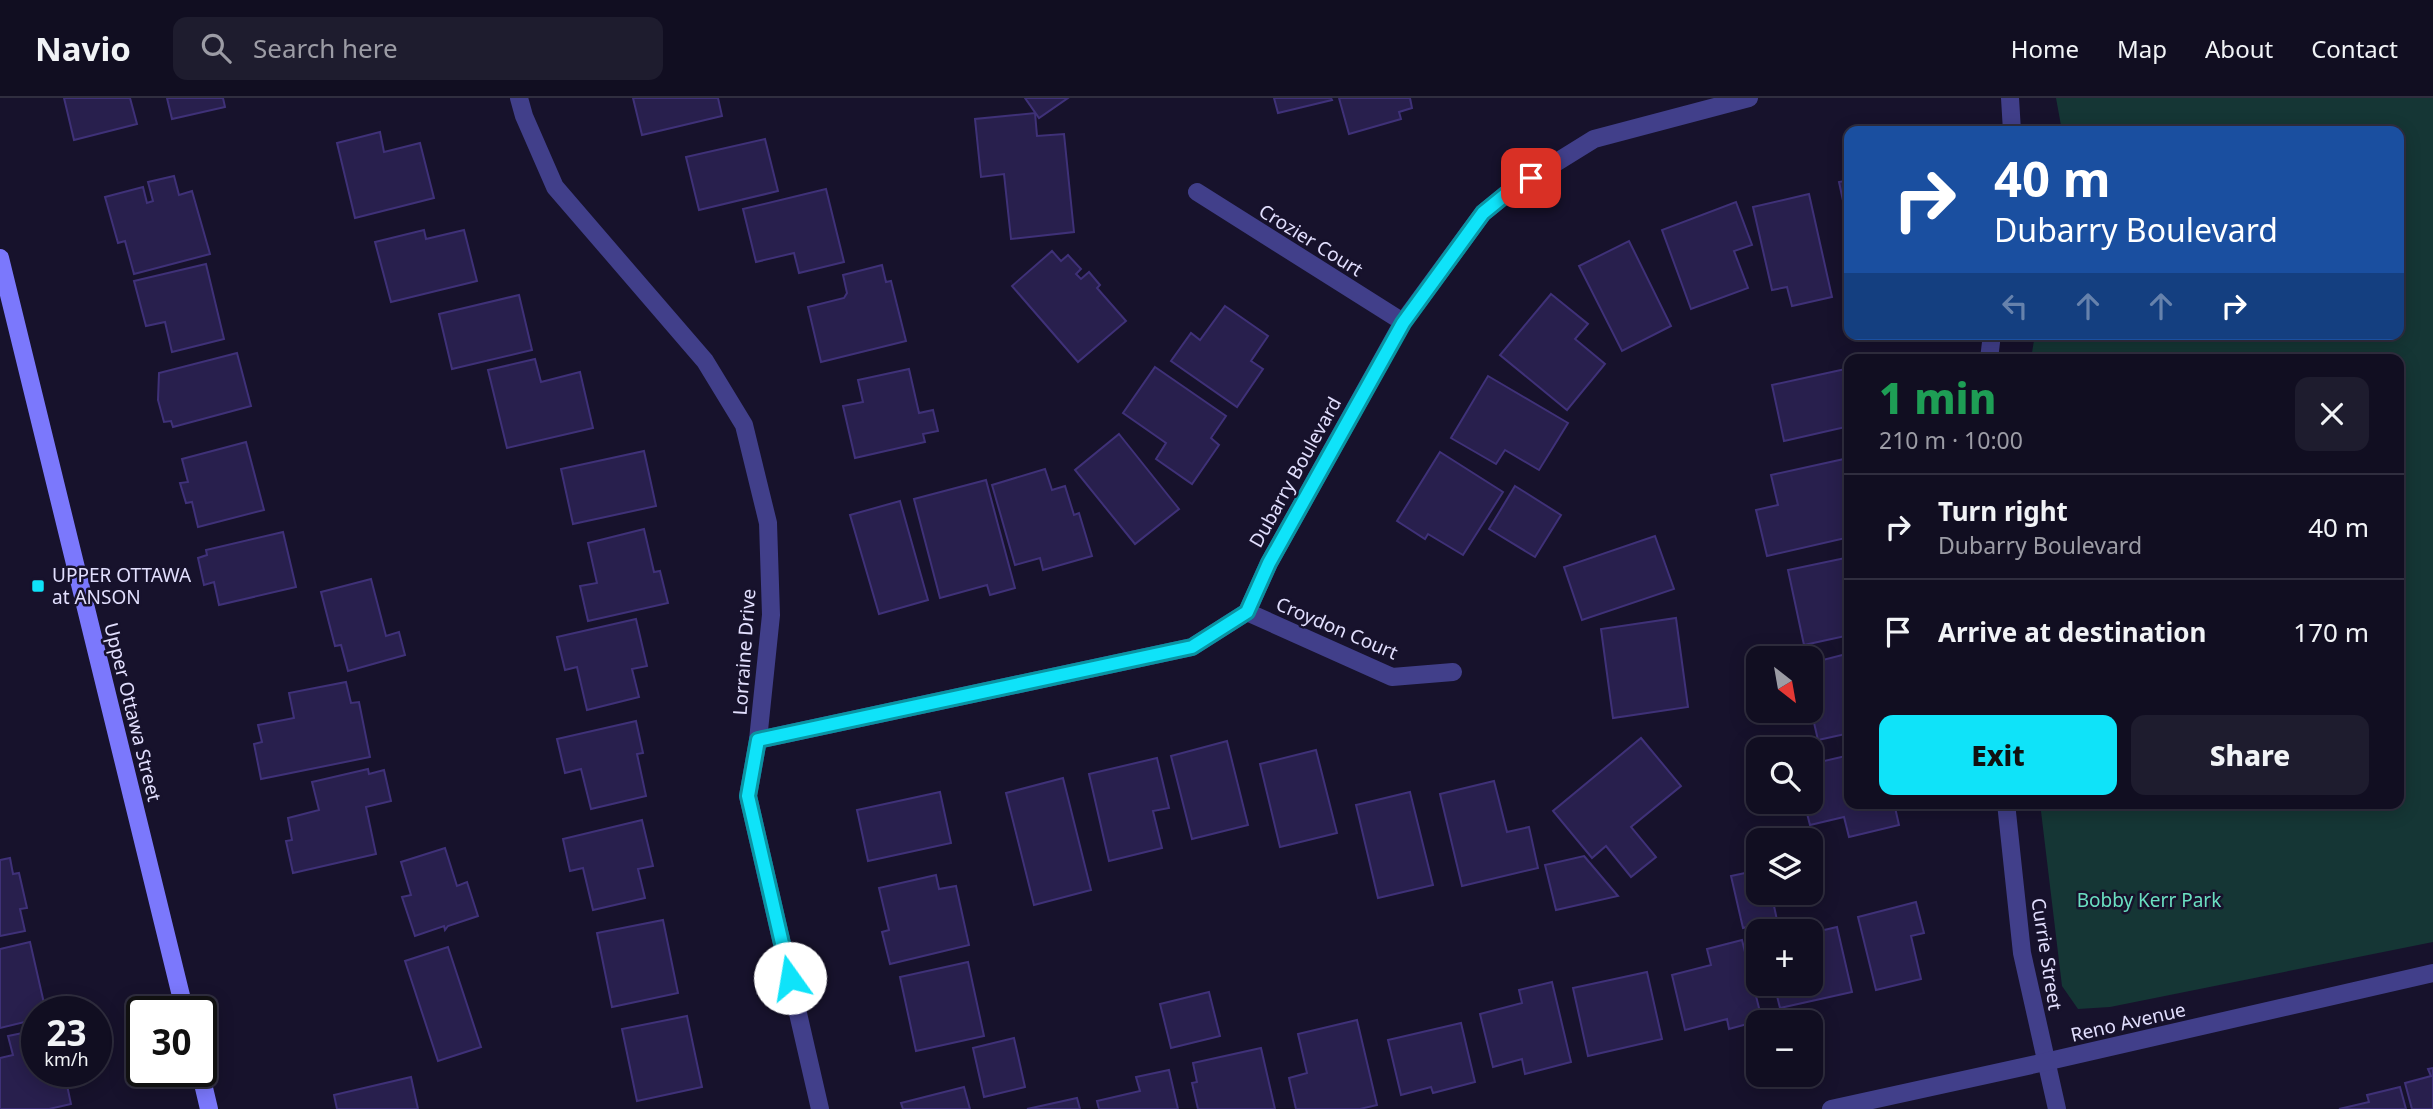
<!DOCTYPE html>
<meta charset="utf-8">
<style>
:root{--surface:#110e21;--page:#1e1c2e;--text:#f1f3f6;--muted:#9c9ca5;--line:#302e3f;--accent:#0fe3f9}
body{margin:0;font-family:"Noto Sans",sans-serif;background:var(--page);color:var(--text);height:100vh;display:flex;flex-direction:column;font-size:26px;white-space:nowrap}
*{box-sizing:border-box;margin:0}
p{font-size:23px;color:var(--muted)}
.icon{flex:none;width:38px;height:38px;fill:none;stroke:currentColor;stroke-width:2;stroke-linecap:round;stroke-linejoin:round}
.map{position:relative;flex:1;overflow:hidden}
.drawer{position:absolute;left:1844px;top:256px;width:560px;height:455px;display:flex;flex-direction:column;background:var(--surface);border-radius:14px;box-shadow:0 4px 18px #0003,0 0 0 2px var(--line)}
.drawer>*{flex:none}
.guide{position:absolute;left:1844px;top:28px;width:560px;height:214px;border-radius:14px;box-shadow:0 4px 18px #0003,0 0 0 2px var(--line);background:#1a4fa0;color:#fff;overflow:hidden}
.needle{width:46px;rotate:149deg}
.fabs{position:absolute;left:1746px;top:548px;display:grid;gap:14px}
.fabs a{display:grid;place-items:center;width:77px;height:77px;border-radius:14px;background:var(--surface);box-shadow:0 4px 18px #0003,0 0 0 2px var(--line);font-size:35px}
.speed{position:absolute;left:21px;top:898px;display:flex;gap:14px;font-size:35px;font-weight:700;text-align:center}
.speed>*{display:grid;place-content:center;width:91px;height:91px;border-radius:50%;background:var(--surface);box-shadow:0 4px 18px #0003,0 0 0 2px var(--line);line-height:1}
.speed small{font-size:18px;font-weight:400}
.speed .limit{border:4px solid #111;border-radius:10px;background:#fff;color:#111}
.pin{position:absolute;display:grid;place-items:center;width:60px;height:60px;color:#fff;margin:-30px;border-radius:14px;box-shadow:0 4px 10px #0006}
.me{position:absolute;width:77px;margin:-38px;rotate:347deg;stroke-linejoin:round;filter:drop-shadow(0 0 5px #0008)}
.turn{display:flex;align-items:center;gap:24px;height:147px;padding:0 35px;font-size:32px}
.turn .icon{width:91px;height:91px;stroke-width:2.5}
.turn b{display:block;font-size:49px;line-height:60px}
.lanes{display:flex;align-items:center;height:66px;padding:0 35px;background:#0003;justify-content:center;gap:35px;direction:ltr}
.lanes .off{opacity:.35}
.round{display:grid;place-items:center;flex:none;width:74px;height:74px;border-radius:14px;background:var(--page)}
.headline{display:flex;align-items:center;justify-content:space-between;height:119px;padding:0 35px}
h1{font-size:42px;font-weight:800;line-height:52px;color:#1e9e55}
.cta{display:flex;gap:14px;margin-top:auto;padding:14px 35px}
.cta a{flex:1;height:80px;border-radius:14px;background:var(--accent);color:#111;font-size:28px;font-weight:800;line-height:80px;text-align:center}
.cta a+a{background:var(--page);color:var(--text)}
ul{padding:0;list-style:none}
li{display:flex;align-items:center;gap:21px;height:105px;padding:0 35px;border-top:2px solid var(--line)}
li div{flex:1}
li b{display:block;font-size:26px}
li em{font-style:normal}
header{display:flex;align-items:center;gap:42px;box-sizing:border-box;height:98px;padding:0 35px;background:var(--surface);border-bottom:2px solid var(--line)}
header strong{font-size:33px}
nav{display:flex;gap:38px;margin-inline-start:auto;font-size:24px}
.search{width:490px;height:63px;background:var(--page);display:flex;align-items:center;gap:18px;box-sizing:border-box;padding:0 24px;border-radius:14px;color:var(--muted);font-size:26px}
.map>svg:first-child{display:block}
.green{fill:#153635}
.building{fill:#281f4d;stroke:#3f3178;stroke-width:2}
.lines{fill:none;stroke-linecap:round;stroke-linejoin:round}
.minor{stroke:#413f8a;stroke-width:18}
.secondary{stroke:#7b78fc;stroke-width:18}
.route-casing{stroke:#0a94a2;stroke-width:18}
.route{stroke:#0fe3f9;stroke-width:12}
.poi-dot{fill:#0fe3f9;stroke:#17122c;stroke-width:2.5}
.labels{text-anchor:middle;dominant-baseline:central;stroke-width:5;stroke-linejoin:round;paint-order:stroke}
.street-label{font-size:19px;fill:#e2dffe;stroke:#17122c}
.poi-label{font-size:19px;fill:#e2dffe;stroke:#17122c;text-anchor:start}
.park-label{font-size:19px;fill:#6adfc1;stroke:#17122c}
</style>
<header>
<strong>Navio</strong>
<div class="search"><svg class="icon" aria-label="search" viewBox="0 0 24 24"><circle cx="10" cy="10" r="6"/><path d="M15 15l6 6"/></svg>Search here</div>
<nav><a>Home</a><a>Map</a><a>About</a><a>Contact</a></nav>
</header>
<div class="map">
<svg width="2433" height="1011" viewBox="0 0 2433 1011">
<rect width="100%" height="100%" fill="#17122c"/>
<path class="green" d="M 2056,0 L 2433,0 L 2433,844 L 2110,909 L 2078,911 L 2062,888 L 2040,705 L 2399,705 L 2399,261 L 2031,261 L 2035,236 L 2399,236 L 2399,33 L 2062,33 Z"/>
<g class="building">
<path d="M 64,0 L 130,0 L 137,26 L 74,42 Z"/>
<path d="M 167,0 L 223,0 L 225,9 L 172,21 Z"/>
<path d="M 633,0 L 718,0 L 722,18 L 642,37 Z"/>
<path d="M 1025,0 L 1068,0 L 1039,20 Z"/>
<path d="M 1274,0 L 1331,0 L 1332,2 L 1278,15 Z"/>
<path d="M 1339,0 L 1410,0 L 1412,10 L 1399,14 L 1401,21 L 1349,36 Z"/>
<path d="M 1035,15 L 1037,38 L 1064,36 L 1074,134 L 1011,141 L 1004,76 L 981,79 L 975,21 Z"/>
<path d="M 380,34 L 384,54 L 420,45 L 434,100 L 355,120 L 337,45 Z"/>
<path d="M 765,41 L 778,93 L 699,112 L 686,59 Z"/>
<path d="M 174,78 L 179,97 L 192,93 L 210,156 L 134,176 L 125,143 L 118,145 L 105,99 L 143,89 L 147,105 L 153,103 L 148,84 Z"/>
<path d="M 1850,82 L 1850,135 L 1839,84 Z"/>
<path d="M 826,91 L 844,164 L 799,175 L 794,155 L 756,164 L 743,111 Z"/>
<path d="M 1809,96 L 1832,199 L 1792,208 L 1787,189 L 1772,192 L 1753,109 Z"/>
<path d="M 1736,104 L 1752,147 L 1734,153 L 1748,190 L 1691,211 L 1662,132 Z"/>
<path d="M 424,132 L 426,141 L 464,132 L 477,183 L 391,204 L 375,144 Z"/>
<path d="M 1629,143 L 1671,228 L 1622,253 L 1579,168 Z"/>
<path d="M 1052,153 L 1061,163 L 1068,157 L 1081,171 L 1076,176 L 1081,181 L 1089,174 L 1100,187 L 1097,190 L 1126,223 L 1078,264 L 1012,188 Z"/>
<path d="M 206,166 L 224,241 L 172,254 L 165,224 L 146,228 L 134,183 Z"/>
<path d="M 882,167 L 886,184 L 891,183 L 906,243 L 821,264 L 808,209 L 844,200 L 847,195 L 843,177 Z"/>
<path d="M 1551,196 L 1588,226 L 1575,241 L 1605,266 L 1567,312 L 1500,257 Z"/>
<path d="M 519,197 L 532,252 L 452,271 L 439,216 Z"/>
<path d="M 1225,208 L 1268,238 L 1251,263 L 1263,271 L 1237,309 L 1171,263 L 1191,235 L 1200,242 Z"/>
<path d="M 237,255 L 251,308 L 173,329 L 171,323 L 164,324 L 158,302 L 159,275 Z"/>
<path d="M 535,261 L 541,284 L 580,274 L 593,330 L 507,350 L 488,272 Z"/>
<path d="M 1155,269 L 1226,318 L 1211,340 L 1219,347 L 1192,386 L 1156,361 L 1166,345 L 1123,315 Z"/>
<path d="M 1850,270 L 1850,328 L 1784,343 L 1772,287 Z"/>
<path d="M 909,271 L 919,315 L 933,312 L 938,333 L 923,336 L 925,344 L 855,360 L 843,308 L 863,304 L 858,282 Z"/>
<path d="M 1488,278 L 1568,325 L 1539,372 L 1505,352 L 1496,366 L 1451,340 Z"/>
<path d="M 1119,336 L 1179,411 L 1135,446 L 1075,372 Z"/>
<path d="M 246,344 L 264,412 L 198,429 L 192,404 L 186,405 L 180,385 L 188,384 L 182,361 Z"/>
<path d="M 644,353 L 656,408 L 573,426 L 561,371 Z"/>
<path d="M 1440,354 L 1503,394 L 1463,457 L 1428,436 L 1425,441 L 1397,423 Z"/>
<path d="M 1844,361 L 1850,388 L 1850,397 L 1846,398 L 1850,416 L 1850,439 L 1767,458 L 1756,412 L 1778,407 L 1771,377 Z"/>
<path d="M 1045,371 L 1052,392 L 1065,388 L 1074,417 L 1079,415 L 1092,458 L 1043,472 L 1040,460 L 1015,467 L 992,387 Z"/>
<path d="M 986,382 L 1015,490 L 990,497 L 987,487 L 940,500 L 914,401 Z"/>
<path d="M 1515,388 L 1561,417 L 1535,459 L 1489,431 Z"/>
<path d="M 900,403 L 928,502 L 879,516 L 850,417 Z"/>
<path d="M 644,431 L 654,474 L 660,473 L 668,505 L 588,523 L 580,488 L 597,485 L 588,445 Z"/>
<path d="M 283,434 L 296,489 L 219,507 L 214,484 L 204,487 L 198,460 L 207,457 L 206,452 Z"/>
<path d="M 1655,438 L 1674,491 L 1582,522 L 1564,469 Z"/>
<path d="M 1850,459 L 1850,537 L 1804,547 L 1788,472 Z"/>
<path d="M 371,481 L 386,538 L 399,534 L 405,557 L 348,573 L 341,547 L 335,548 L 321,494 Z"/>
<path d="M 1676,520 L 1688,609 L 1613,620 L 1601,531 Z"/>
<path d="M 636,521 L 647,568 L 632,571 L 639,599 L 587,612 L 577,569 L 565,572 L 557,539 Z"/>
<path d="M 1850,555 L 1850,635 L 1818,642 L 1811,612 L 1811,565 Z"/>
<path d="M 346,584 L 351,605 L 359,604 L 370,659 L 261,681 L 254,646 L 262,644 L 258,627 L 294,620 L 289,595 Z"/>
<path d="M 636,623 L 643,655 L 637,656 L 646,698 L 591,711 L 581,671 L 565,675 L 557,641 Z"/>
<path d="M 1641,640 L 1681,688 L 1631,729 L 1656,759 L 1631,779 L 1606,748 L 1592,760 L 1553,713 Z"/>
<path d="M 1227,643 L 1248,727 L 1192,741 L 1171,658 Z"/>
<path d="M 1316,652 L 1337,735 L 1280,749 L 1260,666 Z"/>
<path d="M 1850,657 L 1850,705 L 1894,705 L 1899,727 L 1849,739 L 1844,719 L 1810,727 L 1804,704 L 1811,704 L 1811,666 Z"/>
<path d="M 1157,660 L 1169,710 L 1153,713 L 1162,750 L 1109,763 L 1089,676 Z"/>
<path d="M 368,671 L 369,676 L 384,672 L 391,703 L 366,709 L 376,756 L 293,775 L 286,743 L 292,742 L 288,720 L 319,712 L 312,684 Z"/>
<path d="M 1063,680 L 1091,792 L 1034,807 L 1006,695 Z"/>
<path d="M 1494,683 L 1507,734 L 1529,729 L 1538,770 L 1462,788 L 1440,696 Z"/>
<path d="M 940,694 L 951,745 L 868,763 L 857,712 Z"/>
<path d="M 1410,694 L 1433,787 L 1378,800 L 1356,707 Z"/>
<path d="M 642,722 L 653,768 L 638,771 L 645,800 L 593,812 L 583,770 L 570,773 L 563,741 Z"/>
<path d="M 445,750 L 457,788 L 467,784 L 478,818 L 448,828 L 445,832 L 444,828 L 415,838 L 402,799 L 411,797 L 401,764 Z"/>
<path d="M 1584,758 L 1618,798 L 1556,812 L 1545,767 Z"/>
<path d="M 10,760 L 13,776 L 19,775 L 27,810 L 20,811 L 25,833 L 0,838 L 0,762 Z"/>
<path d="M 1759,772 L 1759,794 L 1771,794 L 1777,822 L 1743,830 L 1731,778 Z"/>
<path d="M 936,777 L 939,791 L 956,788 L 969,847 L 890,866 L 882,834 L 889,832 L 879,790 Z"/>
<path d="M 1916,804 L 1924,835 L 1911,838 L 1921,881 L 1876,892 L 1858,819 Z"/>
<path d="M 663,822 L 678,895 L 612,909 L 597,835 Z"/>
<path d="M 1837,829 L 1852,894 L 1780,910 L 1774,886 L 1811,886 L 1811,835 Z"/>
<path d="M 1742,842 L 1762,922 L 1729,931 L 1727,921 L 1685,932 L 1672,877 L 1711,867 L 1707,851 Z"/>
<path d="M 30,844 L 46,914 L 37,914 L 37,921 L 0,930 L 0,851 Z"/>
<path d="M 448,849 L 481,949 L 438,963 L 405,863 Z"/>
<path d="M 968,864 L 984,938 L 916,953 L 900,879 Z"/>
<path d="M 1647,874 L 1662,941 L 1588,958 L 1573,890 Z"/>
<path d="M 1552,884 L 1571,964 L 1525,976 L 1522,961 L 1493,969 L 1480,916 L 1522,905 L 1519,892 Z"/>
<path d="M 1209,894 L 1220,938 L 1171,950 L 1160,906 Z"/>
<path d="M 687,918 L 702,989 L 637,1003 L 622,931 Z"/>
<path d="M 1357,922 L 1377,1007 L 1360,1011 L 1296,1011 L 1289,980 L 1307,975 L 1298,936 Z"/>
<path d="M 1461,925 L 1475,984 L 1433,995 L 1431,989 L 1401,997 L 1388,942 Z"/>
<path d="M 37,932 L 37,973 L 64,973 L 71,1006 L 49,1011 L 0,1011 L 0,960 L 13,957 L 8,938 Z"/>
<path d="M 1014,940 L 1025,989 L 984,999 L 973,950 Z"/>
<path d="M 1261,950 L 1275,1011 L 1198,1011 L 1192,985 L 1197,984 L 1193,965 Z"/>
<path d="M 2433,970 L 2433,1011 L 2412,1011 L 2405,985 L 2431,978 L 2428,971 Z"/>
<path d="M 1169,972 L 1178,1011 L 1099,1011 L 1097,1003 L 1140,993 L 1136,979 Z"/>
<path d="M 411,979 L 418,1011 L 337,1011 L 334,997 Z"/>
<path d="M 964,989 L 970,1011 L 903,1011 L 901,1005 Z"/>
<path d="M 2400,989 L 2406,1011 L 2339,1011 L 2369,1004 L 2367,997 Z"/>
<path d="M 1077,1000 L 1080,1011 L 1027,1011 Z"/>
</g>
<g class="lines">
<g class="minor">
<path d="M 519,0 L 524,18 L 555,89 L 705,263 L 744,327 L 768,425 L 771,517 L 758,642 L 748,698 L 820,1011"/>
<path d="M 2010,0 L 2012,33"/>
<path d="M 1197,94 L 1403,224"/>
<path d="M 1989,261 L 1992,236"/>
<path d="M 1247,514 L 1392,579 L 1453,574"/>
<path d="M 758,642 L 1192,549 L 1247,514 L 1269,465 L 1403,224 L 1483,115 L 1510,93 L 1594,41 L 1749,0"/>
<path d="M 2006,705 L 2022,855 L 2057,1011"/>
<path d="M 1831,1011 L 2045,964 L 2433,875"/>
</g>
<g class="secondary">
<path d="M 0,160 L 185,914"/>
<path d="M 200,973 L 209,1011"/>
</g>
</g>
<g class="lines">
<g class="route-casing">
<path id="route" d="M 790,880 L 748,698 L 758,642 L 1192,549 L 1247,514 L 1269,465 L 1403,225 L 1483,115 L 1510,93 L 1531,80"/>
</g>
<use href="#route" class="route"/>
</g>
<rect class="poi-dot" x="31" y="481" width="14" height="14" rx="3.5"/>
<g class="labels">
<g class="street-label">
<text transform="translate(1311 142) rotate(32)">Crozier Court</text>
<text transform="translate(1295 374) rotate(-61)">Dubarry Boulevard</text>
<text transform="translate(1337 530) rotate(23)">Croydon Court</text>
<text transform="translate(744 554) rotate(-86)">Lorraine Drive</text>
<text transform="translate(133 614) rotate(76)">Upper Ottawa Street</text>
<text transform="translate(2047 856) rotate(81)">Currie Street</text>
<text transform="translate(2128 924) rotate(-13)">Reno Avenue</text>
</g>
<g class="poi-label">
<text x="52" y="477">UPPER OTTAWA<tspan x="52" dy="22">at ANSON</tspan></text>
</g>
<g class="park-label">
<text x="2149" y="802">Bobby Kerr Park</text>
</g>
</g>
</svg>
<div class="fabs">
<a><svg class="needle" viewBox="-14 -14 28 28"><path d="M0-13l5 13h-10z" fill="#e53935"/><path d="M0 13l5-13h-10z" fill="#9c9ca5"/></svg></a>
<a><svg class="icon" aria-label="search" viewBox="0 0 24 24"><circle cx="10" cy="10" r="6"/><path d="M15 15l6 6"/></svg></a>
<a><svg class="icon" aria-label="layers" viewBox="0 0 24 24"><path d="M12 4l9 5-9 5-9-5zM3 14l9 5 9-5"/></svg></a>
<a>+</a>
<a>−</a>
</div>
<div class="speed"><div>23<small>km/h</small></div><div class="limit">30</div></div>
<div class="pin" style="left:1531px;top:80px;background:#d93025"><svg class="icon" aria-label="arrive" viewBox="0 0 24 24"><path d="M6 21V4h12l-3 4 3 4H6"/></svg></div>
<svg class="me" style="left:790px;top:880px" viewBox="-20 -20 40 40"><circle r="19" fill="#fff"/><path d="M0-13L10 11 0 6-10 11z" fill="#0fe3f9"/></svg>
<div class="guide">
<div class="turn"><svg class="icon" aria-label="right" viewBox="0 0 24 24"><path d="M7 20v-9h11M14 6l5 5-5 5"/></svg><div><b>40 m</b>Dubarry Boulevard</div></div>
<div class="lanes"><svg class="icon off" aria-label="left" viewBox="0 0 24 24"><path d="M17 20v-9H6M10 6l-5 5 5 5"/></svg><svg class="icon off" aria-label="ahead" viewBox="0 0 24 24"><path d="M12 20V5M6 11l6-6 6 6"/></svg><svg class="icon off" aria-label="ahead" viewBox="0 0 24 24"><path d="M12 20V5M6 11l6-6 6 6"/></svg><svg class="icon" aria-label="right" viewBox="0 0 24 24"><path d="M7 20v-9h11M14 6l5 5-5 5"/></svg></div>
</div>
<section class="drawer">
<div class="headline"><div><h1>1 min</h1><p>210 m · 10:00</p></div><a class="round"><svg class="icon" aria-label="close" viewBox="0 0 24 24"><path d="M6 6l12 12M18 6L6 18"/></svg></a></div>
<ul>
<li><svg class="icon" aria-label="right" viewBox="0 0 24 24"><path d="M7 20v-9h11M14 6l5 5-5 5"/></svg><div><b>Turn right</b><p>Dubarry Boulevard</p></div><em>40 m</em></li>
<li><svg class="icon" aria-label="arrive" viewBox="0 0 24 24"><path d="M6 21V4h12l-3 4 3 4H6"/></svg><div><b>Arrive at destination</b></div><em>170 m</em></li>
</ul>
<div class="cta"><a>Exit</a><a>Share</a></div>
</section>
</div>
